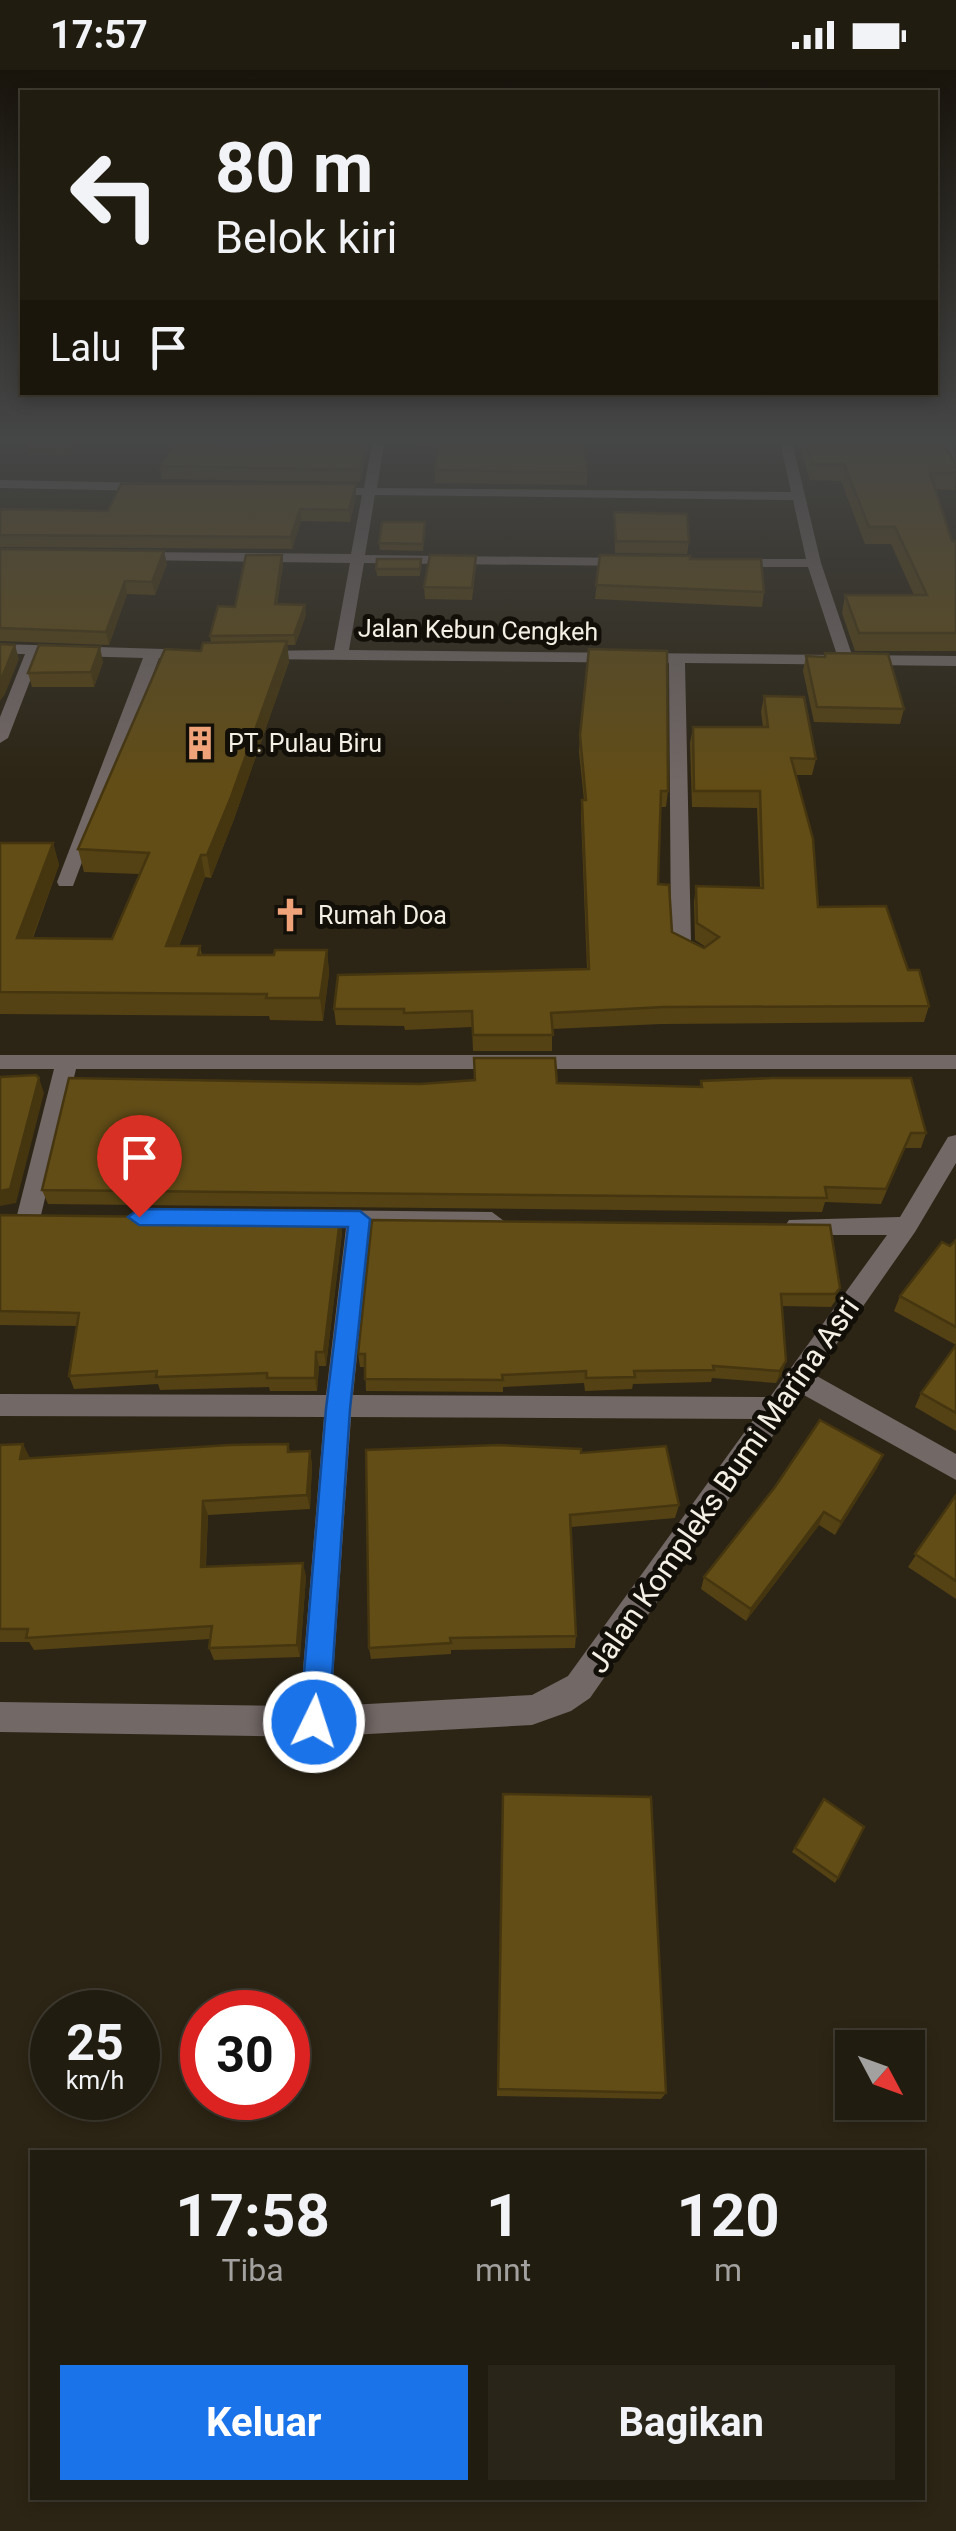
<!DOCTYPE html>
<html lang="id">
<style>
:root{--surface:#211c10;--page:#292519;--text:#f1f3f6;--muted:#a2a19f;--line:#3e3a30;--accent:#1a73e8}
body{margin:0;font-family:Roboto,sans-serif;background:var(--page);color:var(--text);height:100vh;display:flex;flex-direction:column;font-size:38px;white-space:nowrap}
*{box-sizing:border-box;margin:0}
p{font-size:32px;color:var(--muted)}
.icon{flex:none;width:55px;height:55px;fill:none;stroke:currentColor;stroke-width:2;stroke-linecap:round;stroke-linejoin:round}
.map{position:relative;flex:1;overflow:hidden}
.side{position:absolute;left:30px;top:2080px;width:895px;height:350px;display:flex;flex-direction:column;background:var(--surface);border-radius:0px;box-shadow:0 5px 15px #0003,0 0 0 2px var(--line)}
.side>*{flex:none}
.top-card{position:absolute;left:20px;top:20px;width:918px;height:305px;border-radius:0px;box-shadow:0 5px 15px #0003,0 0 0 2px var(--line);background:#211c10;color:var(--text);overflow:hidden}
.needle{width:65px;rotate:131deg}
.controls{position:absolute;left:835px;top:1960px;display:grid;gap:20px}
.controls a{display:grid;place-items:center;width:90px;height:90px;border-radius:0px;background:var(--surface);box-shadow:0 5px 15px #0003,0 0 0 2px var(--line);font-size:50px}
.speed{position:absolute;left:30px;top:1920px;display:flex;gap:20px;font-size:50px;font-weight:700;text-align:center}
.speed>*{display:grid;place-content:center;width:130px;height:130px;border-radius:50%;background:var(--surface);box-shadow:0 5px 15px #0003,0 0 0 2px var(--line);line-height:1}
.speed small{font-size:25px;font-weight:400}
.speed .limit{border:15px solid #d22;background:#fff;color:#111}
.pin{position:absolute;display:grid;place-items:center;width:85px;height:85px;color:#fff;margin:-102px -42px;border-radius:50% 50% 50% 0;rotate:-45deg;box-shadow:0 0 10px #0007}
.pin .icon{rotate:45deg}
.me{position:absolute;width:110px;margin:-55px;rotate:4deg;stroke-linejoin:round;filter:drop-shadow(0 0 8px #0008)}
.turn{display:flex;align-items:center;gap:35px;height:210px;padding:0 30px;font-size:45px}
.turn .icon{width:130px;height:130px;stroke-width:2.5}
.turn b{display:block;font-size:70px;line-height:85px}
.then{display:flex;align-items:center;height:95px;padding:0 30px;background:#0003;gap:20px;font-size:38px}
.eta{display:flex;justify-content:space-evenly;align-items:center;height:170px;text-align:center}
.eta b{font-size:60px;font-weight:700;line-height:70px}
.primary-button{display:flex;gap:20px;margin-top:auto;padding:20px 30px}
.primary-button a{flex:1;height:115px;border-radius:0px;background:var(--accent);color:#fff;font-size:40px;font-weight:700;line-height:115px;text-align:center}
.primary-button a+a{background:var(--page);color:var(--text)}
.status{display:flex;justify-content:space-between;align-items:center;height:70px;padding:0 50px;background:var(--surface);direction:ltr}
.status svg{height:28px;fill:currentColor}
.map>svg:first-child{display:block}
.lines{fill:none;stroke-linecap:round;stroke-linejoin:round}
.street{fill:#726866;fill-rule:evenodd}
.wall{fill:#544214}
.shaded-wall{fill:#453610}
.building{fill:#624d17;stroke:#453610;stroke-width:2.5}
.route{fill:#1a73e8;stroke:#114b97;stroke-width:2.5}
.labels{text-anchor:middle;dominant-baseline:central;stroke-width:10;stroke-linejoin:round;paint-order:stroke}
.far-street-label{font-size:25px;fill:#f4efe5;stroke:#120f08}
.far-poi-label{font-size:25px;fill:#f4efe5;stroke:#120f08;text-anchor:start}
.street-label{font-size:30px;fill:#f4efe5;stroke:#120f08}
</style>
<div class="status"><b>17:57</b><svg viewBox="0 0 49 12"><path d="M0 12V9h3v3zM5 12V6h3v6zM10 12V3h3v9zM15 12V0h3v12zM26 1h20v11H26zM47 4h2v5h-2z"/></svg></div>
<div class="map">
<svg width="956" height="2461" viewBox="0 0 956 2461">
<rect width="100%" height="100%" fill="#2c2515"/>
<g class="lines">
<g class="street">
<path d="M 373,367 L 385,367 L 377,418 L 791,422 L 779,367 L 791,367 L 821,493 L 852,585 L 956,586 L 956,596 L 685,593 L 691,872 L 712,885 L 702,891 L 671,875 L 669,593 L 256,589 L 251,587 L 251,581 L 334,580 L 350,493 L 135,490 L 128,486 L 135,482 L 351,484 L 362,425 L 325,425 L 318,421 L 325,417 L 364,418 ZM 375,425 L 793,430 L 806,489 L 730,489 L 723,493 L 730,497 L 808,497 L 837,585 L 349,580 L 364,493 L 630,496 L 637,492 L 630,488 L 365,485 Z"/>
<path d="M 940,367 L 952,367 L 956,393 L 950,389 Z"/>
<path d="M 0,410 L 150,413 L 156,417 L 150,421 L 0,418 Z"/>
<path d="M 0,574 L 196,580 L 204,585 L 196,590 L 159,588 L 73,816 L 59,816 L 57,812 L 143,588 L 40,585 L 8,668 L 0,673 L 0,647 L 25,584 L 0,584 Z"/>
<path d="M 0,985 L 956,985 L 956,999 L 76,999 L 41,1145 L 29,1154 L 17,1145 L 54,999 L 0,999 Z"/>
<path d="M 956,1065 L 956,1093 L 915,1162 L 815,1305 L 956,1384 L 956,1410 L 802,1324 L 590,1628 L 571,1641 L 532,1655 L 314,1667 L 0,1662 L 0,1632 L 300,1636 L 324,1347 L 0,1346 L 0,1324 L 326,1325 L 346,1158 L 307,1158 L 295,1149 L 307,1140 L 492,1142 L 504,1151 L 492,1160 L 370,1159 L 353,1325 L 770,1327 L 887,1165 L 797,1165 L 785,1156 L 789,1150 L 900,1147 L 948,1067 ZM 351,1347 L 754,1349 L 568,1606 L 532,1625 L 331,1636 Z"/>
</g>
</g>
<g class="wall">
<path d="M 30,367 L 81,367 L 70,385 L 30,384 L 27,371 Z"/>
<path d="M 269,367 L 367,367 L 368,374 L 360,412 L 162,409 L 160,396 L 266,375 Z"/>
<path d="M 413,367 L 584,367 L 587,403 L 587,415 L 435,413 L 435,400 L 439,377 L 414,377 Z"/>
<path d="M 796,367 L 942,367 L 956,396 L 955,420 L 935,419 L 952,471 L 956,471 L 956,581 L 855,581 L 842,543 L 845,525 L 914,525 L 891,474 L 865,474 L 841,411 L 810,410 Z"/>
<path d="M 356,414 L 356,427 L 350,452 L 301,451 L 292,479 L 0,477 L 0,439 L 108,441 Z"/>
<path d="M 614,442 L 689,472 L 687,484 L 615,483 Z"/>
<path d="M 425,459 L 423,481 L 380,480 L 379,473 Z"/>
<path d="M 0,479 L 167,494 L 155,525 L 127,524 L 109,575 L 0,571 Z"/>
<path d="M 282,485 L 283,495 L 277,534 L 306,545 L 295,575 L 287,575 L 289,592 L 234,749 L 211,808 L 205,807 L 179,876 L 200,876 L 202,885 L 274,885 L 327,880 L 329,903 L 323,951 L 270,950 L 269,946 L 0,944 L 0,773 L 53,773 L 59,795 L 33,868 L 112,869 L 139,804 L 84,802 L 78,779 L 201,581 L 211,572 L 210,566 Z"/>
<path d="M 600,485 L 764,522 L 762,537 L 595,529 Z"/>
<path d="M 421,489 L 420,506 L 377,506 L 376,499 Z"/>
<path d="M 476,497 L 472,530 L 425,529 L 424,517 Z"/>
<path d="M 806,586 L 904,639 L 900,654 L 814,652 L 803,601 Z"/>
<path d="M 103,592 L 94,617 L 32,617 L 28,603 Z"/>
<path d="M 764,626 L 816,689 L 812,705 L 795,705 L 818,837 L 908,900 L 929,936 L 924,952 L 661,954 L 552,959 L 552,981 L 473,981 L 472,957 L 405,960 L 404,956 L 336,955 L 334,939 L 587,899 L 581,746 L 582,730 L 584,730 L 579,682 L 580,665 L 668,721 L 666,737 L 660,737 L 658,814 L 672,862 L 704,878 L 706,877 L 695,870 L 694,832 L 696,816 L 760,817 L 757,738 L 692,737 L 690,673 L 693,657 L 763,657 L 761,642 Z"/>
<path d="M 474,988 L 557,1013 L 700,1017 L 701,1011 L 926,1063 L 921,1078 L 905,1078 L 881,1134 L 825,1132 L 822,1142 L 48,1134 L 42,1120 L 420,1014 L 475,1010 Z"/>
<path d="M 0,1145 L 340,1149 L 342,1163 L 326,1296 L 319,1296 L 317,1321 L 270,1321 L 269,1317 L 160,1320 L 158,1314 L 74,1319 L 69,1306 L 77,1256 L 0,1255 Z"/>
<path d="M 372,1150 L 840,1218 L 836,1230 L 831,1237 L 782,1236 L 782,1304 L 776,1313 L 712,1308 L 711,1312 L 633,1314 L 632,1319 L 585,1321 L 584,1313 L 503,1317 L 503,1322 L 366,1321 L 365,1297 L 360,1297 L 358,1284 Z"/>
<path d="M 956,1170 L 956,1361 L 915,1337 L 921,1323 L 956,1275 L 894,1241 L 900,1226 Z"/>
<path d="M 288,1374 L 290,1382 L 310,1381 L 312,1395 L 310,1439 L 208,1445 L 206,1496 L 306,1506 L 300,1587 L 214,1590 L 209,1578 L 210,1569 L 34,1580 L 29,1572 L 0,1572 L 0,1375 L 30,1388 Z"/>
<path d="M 581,1383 L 679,1435 L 675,1448 L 571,1457 L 576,1566 L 575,1578 L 451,1580 L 451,1584 L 371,1589 L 369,1578 Z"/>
<path d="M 883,1385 L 877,1398 L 835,1465 L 819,1455 L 746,1551 L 701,1519 L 704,1507 Z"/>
<path d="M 956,1425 L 956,1529 L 908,1497 Z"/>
<path d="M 503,1724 L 666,2023 L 661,2029 L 497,2026 Z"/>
<path d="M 824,1729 L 838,1808 L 835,1813 L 792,1782 Z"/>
</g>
<g class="shaded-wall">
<path d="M 71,367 L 81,367 L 70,385 L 67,372 Z"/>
<path d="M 366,367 L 368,374 L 360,412 L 360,400 Z"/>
<path d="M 356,414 L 356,427 L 350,452 L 349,440 Z"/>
<path d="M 300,439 L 301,451 L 292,479 L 291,467 Z"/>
<path d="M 164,481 L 167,494 L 155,525 L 152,512 Z"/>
<path d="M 282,485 L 283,495 L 276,544 L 275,534 Z"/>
<path d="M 125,511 L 127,524 L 109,575 L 106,562 Z"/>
<path d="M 305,535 L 306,545 L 295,575 L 294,565 Z"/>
<path d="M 287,571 L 289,592 L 234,749 L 211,808 L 207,785 Z"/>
<path d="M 15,575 L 19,589 L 5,624 L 0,631 L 0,612 Z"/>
<path d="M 100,577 L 103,592 L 94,617 L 91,602 Z"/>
<path d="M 53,773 L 59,795 L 24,890 L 17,868 Z"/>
<path d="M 201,785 L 205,807 L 171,898 L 166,876 Z"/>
<path d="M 327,880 L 329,903 L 323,951 L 320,928 Z"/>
<path d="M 39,1008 L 44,1023 L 16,1133 L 0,1136 L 0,1121 Z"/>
<path d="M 340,1149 L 342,1163 L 326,1296 L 324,1282 Z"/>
<path d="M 316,1282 L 319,1296 L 317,1321 L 315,1308 Z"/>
<path d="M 786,1291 L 782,1304 L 776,1313 L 780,1301 Z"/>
<path d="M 23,1374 L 30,1388 L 20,1389 Z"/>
<path d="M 310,1381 L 312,1395 L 310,1439 L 307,1425 Z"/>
<path d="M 883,1385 L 877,1398 L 835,1465 L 841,1452 Z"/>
<path d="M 203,1431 L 208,1445 L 205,1510 L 201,1497 Z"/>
<path d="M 824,1442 L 819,1455 L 746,1551 L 751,1539 Z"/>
<path d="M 303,1493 L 306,1506 L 300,1587 L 297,1575 Z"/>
</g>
<g class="building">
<path d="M 30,367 L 71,367 L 67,372 L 27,371 Z"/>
<path d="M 269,367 L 366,367 L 360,400 L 160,396 L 174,373 L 266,375 Z"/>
<path d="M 440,367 L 584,367 L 587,403 L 435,400 Z"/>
<path d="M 803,367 L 942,367 L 956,396 L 956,403 L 930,403 L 952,471 L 956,471 L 956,563 L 859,563 L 845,525 L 927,525 L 895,457 L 869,457 L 844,394 L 813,394 Z"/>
<path d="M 121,414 L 356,414 L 349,440 L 300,439 L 291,467 L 0,465 L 0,439 L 108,441 Z"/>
<path d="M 614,442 L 687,444 L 689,472 L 616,471 Z"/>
<path d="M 382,452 L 425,452 L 423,474 L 379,473 Z"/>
<path d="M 0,479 L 164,481 L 152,512 L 125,511 L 106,562 L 0,558 Z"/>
<path d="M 246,485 L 282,485 L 275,534 L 305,535 L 294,565 L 210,566 L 218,536 L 235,537 Z"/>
<path d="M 430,485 L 476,486 L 472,518 L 424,517 Z"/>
<path d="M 600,485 L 690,486 L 690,489 L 761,489 L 764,522 L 596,515 Z"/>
<path d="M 377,489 L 421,489 L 420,499 L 376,499 Z"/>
<path d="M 287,571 L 231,727 L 207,785 L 201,785 L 166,876 L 200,876 L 198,885 L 274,885 L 275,880 L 327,880 L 320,928 L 266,928 L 267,924 L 0,922 L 0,773 L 53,773 L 17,868 L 112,869 L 149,783 L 78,779 L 165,579 L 201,581 L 203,573 Z"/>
<path d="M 0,574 L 15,575 L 0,612 Z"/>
<path d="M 39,575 L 100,577 L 91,602 L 28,603 Z"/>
<path d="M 589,579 L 667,581 L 668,721 L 661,721 L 658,814 L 669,815 L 672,862 L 704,878 L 719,867 L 697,853 L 696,816 L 763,818 L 760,721 L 694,721 L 693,657 L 768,657 L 764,626 L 804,627 L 816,689 L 791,688 L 813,769 L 818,837 L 886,836 L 908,900 L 919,900 L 929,936 L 663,937 L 551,943 L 553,965 L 473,965 L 472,941 L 404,943 L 404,939 L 334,939 L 338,905 L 589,899 L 582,730 L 586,730 L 580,665 Z"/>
<path d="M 825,583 L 888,584 L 904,639 L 817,637 L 806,586 L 825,587 Z"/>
<path d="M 474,988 L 555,988 L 557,1013 L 702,1017 L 701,1011 L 773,1008 L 911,1008 L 926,1063 L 911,1063 L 886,1119 L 825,1117 L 827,1128 L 42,1120 L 69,1008 L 420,1014 L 475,1010 Z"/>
<path d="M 36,1005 L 39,1008 L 10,1119 L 0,1121 L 0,1007 Z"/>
<path d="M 0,1145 L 340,1149 L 324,1282 L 316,1282 L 315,1308 L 267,1308 L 267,1303 L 156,1307 L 157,1301 L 69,1306 L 79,1243 L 0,1241 Z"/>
<path d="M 372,1150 L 830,1155 L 840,1218 L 835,1224 L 781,1224 L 786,1291 L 780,1301 L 713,1296 L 714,1300 L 634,1301 L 635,1307 L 586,1308 L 586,1301 L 502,1305 L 503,1310 L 365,1309 L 365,1284 L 358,1284 Z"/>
<path d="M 956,1170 L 956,1257 L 900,1226 L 942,1172 L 950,1176 Z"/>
<path d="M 956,1275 L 956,1343 L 921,1323 Z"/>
<path d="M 820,1350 L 883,1385 L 841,1452 L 824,1442 L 751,1539 L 704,1507 L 775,1417 Z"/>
<path d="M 23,1374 L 20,1389 L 229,1375 L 288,1374 L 288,1382 L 310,1381 L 307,1425 L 203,1431 L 201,1497 L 303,1493 L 297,1575 L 209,1578 L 212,1556 L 26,1568 L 28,1559 L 0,1559 L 0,1375 Z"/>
<path d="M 498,1375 L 581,1379 L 581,1383 L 666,1376 L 679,1435 L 570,1445 L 576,1566 L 450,1568 L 451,1573 L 369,1578 L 366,1380 Z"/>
<path d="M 956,1425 L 956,1511 L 915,1484 Z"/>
<path d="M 503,1724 L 651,1727 L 666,2023 L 498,2019 Z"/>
<path d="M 824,1729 L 864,1757 L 838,1808 L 795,1778 Z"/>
</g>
<linearGradient id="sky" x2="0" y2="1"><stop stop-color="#18140c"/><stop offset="0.52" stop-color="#454646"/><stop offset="1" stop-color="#454646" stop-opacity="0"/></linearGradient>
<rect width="956" height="711" fill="url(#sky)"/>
<path class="route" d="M 139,1139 L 360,1141 L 370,1149 L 350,1339 L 329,1652 L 325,1662 L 314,1666 L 304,1662 L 300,1652 L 326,1339 L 348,1157 L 139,1155 L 128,1147 Z"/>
<defs>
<g id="building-bare" transform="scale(2.7)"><path d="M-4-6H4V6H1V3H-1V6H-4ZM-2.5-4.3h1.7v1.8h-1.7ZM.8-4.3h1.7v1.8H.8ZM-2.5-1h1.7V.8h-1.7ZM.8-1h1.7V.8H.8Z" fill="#f0a279" stroke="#120f08" stroke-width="2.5" paint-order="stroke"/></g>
<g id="church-bare" transform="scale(2.7)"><path d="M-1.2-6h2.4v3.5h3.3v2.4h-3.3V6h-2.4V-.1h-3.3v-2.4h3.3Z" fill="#f0a279" stroke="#120f08" stroke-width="2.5" paint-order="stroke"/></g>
</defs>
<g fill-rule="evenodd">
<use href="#building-bare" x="200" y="673"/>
<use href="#church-bare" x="290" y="845"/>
</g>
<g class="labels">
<g class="far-street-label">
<text transform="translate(478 560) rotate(1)">Jalan Kebun Cengkeh</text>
</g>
<g class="far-poi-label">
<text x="228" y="673">PT. Pulau Biru</text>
<text x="318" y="845">Rumah Doa</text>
</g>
<g class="street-label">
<text transform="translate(723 1415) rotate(-55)">Jalan Kompleks Bumi Marina Asri</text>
</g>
</g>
</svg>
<div class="controls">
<a><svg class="needle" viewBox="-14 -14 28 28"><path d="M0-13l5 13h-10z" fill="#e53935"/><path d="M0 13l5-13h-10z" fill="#a2a19f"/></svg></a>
</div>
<div class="speed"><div>25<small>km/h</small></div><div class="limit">30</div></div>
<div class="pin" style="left:139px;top:1147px;background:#d93025"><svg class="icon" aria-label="arrive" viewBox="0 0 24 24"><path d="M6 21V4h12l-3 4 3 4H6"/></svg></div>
<svg class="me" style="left:314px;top:1652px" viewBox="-20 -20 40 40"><circle r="17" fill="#1a73e8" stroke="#fff" stroke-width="3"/><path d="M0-11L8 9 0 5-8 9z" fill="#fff"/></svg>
<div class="top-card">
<div class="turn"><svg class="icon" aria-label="left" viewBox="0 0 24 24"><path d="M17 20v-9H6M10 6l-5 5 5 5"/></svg><div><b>80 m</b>Belok kiri</div></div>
<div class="then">Lalu<svg class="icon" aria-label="arrive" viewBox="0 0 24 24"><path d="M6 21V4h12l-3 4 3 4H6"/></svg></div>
</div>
<section class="side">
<div class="eta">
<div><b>17:58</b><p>Tiba</p></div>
<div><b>1</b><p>mnt</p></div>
<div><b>120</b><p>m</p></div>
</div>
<div class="primary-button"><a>Keluar</a><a>Bagikan</a></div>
</section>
</div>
